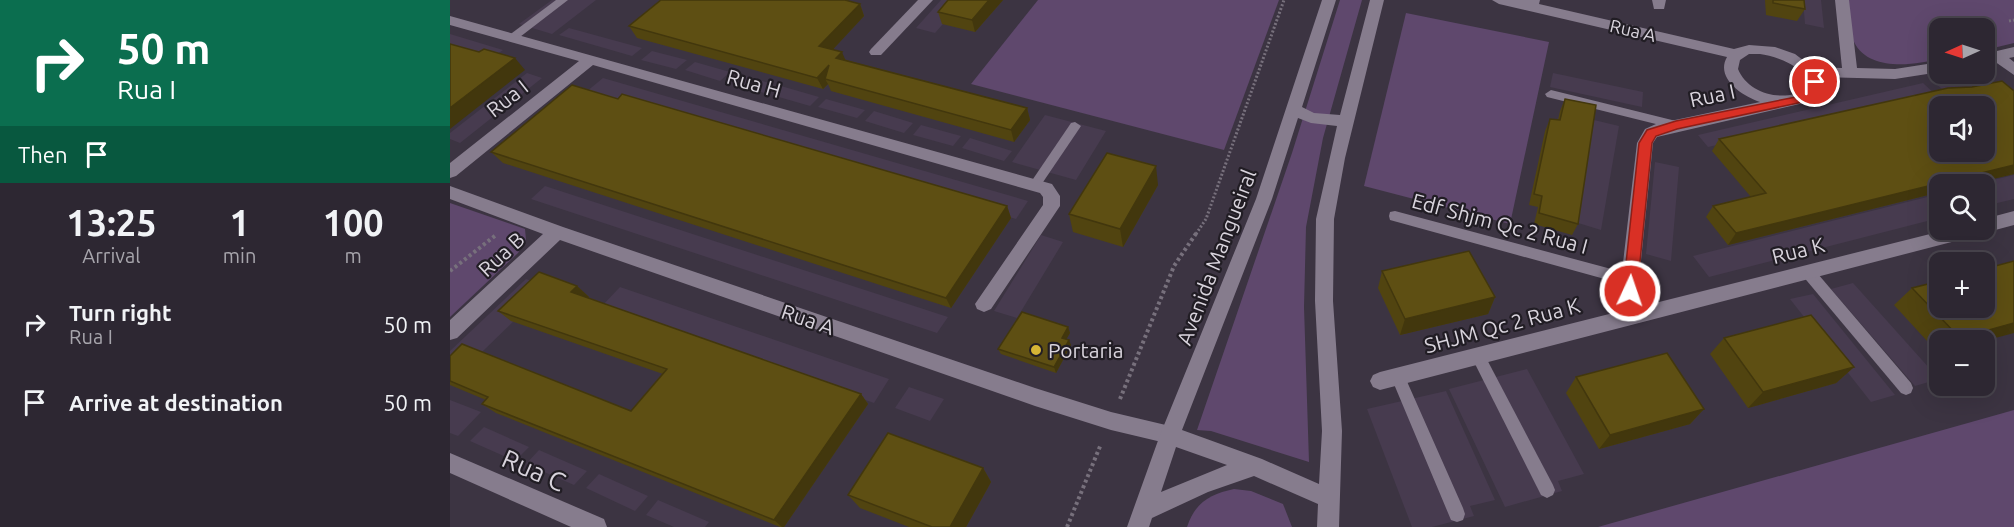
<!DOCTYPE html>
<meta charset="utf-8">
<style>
:root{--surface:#2d2732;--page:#352f3a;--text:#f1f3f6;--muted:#a7a5ac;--line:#48444d}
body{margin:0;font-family:Ubuntu,sans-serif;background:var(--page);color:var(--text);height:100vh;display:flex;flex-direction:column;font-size:22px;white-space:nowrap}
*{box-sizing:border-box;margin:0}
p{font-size:20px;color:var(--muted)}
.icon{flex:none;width:33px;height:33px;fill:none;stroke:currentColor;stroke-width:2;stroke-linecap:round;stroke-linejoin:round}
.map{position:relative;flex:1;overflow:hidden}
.side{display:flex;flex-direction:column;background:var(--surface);width:450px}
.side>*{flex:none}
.banner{background:#0b6e4f;color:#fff;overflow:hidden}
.needle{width:39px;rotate:267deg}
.fabs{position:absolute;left:1479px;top:18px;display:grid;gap:12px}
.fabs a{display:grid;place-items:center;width:66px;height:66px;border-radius:12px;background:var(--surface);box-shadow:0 6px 24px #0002,0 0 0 2px var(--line);font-size:30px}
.pin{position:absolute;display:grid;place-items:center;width:51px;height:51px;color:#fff;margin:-26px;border:3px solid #fff;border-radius:50%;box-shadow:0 2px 6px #0007}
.me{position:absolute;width:66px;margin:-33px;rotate:3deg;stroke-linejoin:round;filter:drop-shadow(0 0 4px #0008)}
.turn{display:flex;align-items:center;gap:21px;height:126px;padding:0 18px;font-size:27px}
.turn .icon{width:78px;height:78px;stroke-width:2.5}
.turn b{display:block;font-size:42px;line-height:51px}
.then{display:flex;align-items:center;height:57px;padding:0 18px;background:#0003;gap:12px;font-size:22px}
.eta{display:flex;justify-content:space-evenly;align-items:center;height:102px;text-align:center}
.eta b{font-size:36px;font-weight:700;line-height:42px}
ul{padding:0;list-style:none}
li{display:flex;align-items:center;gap:18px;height:78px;padding:0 18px}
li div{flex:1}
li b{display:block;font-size:22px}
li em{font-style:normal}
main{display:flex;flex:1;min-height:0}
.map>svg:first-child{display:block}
.built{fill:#473b4f}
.green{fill:#5f486d}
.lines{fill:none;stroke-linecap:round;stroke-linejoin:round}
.path-far1{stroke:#77707c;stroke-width:3;stroke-dasharray:2 2;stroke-linecap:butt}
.path{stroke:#77707c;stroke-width:4;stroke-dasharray:3 3;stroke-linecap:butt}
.lane{fill:#867c8d;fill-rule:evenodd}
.street{fill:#867c8d;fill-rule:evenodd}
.secondary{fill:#867c8d;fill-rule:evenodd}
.wall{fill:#514410}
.shaded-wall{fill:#42370d}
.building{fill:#5e4f13;stroke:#42370d;stroke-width:1.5;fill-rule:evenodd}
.route{fill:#d93025;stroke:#8d1f18;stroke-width:1.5}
.poi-dot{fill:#d5b535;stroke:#211d24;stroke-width:2}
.labels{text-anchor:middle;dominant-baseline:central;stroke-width:4.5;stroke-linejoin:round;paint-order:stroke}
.far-street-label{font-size:18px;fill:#d9d4dd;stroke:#211d24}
.street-label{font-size:21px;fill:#d9d4dd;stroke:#211d24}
.poi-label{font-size:21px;fill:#d9d4dd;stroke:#211d24;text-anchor:start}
.near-street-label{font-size:26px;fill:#d9d4dd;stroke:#211d24}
</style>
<main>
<section class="side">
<div class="banner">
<div class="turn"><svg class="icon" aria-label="right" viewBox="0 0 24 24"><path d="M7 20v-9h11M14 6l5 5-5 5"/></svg><div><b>50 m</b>Rua I</div></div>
<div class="then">Then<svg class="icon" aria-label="arrive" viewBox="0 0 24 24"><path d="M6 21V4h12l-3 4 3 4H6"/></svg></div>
</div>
<div class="eta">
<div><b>13:25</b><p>Arrival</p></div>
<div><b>1</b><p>min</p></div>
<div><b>100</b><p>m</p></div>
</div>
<ul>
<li><svg class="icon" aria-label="right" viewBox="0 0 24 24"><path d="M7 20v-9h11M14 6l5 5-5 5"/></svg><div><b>Turn right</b><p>Rua I</p></div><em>50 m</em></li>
<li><svg class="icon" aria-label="arrive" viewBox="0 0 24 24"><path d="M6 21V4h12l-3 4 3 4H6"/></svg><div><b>Arrive at destination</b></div><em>50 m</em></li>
</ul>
</section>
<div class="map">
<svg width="1564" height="527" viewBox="0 0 1564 527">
<rect width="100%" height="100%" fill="#3c3442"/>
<g class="built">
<path d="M 102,0 L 146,0 L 102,34 L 69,24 Z"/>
<path d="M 491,0 L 514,0 L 485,33 L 466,28 Z"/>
<path d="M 1353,0 L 1371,0 L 1374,28 L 1355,24 Z"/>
<path d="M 119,28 L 192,48 L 182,56 L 109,35 Z"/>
<path d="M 0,34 L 53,50 L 34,63 L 0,53 Z"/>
<path d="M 202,51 L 237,60 L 226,69 L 191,60 Z"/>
<path d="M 245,62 L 280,72 L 270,81 L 235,70 Z"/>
<path d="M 77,73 L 92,78 L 10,143 L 0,139 L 0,133 Z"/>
<path d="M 1103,73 L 1193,92 L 1192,107 L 1100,87 Z"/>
<path d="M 287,74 L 323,84 L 314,93 L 278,82 Z"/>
<path d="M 1525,74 L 1530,74 L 1545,86 L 1500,96 L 1484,82 Z"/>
<path d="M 153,78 L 578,201 L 566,219 L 136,92 Z"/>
<path d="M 1473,83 L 1487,96 L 1258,147 L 1248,135 Z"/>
<path d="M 331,86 L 369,97 L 360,106 L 322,95 Z"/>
<path d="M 376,99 L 415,110 L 407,118 L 368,107 Z"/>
<path d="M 424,111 L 463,123 L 454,133 L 415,121 Z"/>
<path d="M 595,115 L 656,131 L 626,180 L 562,162 Z"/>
<path d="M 1144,120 L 1169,126 L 1151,230 L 1125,222 Z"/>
<path d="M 471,125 L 511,136 L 503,146 L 463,135 Z"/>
<path d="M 520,138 L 562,151 L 554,161 L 512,148 Z"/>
<path d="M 1205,162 L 1229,167 L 1221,261 L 1196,254 Z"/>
<path d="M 1564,175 L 1564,199 L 1535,206 L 1534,184 L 1526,184 Z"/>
<path d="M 95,186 L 498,317 L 487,333 L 81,199 Z"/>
<path d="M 1489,194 L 1489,218 L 1259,277 L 1243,256 Z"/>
<path d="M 591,235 L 613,242 L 567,318 L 544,311 Z"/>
<path d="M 76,279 L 99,287 L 0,383 L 0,351 Z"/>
<path d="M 1403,283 L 1489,379 L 1465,386 L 1381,289 Z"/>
<path d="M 170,287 L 439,379 L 424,403 L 151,307 Z"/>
<path d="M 1363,294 L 1445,395 L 1421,402 L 1340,299 Z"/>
<path d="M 1077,369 L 1134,474 L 1108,481 L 1112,491 L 1055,507 L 999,389 Z"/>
<path d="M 459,387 L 494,399 L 480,421 L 445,408 Z"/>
<path d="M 996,391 L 1045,500 L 1020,506 L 1024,516 L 982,527 L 962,527 L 917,409 Z"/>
<path d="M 0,400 L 31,412 L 8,436 L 0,433 Z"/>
<path d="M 34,427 L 79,447 L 65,461 L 20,441 Z"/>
<path d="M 89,450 L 137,471 L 124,485 L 76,464 Z"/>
<path d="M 149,474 L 198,496 L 185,511 L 136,488 Z"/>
<path d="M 208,500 L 259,522 L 255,527 L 224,527 L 196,515 Z"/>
</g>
<g class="green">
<path d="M 588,0 L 829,0 L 774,150 L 521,84 Z"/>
<path d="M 890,0 L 912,0 L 873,138 L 856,227 L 854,307 L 859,462 L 761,431 L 747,430 L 842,153 Z"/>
<path d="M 1398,0 L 1564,0 L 1564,43 L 1535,50 L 1534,28 L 1490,28 L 1489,59 C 1464,65 1419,72 1404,42 C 1399,33 1399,10 1398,0 Z"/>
<path d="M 956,13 L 1099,42 L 1060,224 L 914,186 Z"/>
<path d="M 0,203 L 75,229 L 76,240 L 68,253 L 0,317 Z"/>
<path d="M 1564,410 L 1564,527 L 1148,527 Z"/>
<path d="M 784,489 L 801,491 L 833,504 L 842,527 L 737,527 C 745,502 761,494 784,489 Z"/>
</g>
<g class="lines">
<g class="path-far1">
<path d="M 1559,21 L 1564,20"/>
<path d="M 746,234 L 756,219 L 834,0"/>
</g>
<g class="path">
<path d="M 0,271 L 46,235"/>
<path d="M 670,399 L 724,266 L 747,232"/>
<path d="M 617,527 L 651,444"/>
</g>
<g class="lane">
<path d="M 106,0 L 118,0 L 66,40 L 58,40 L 58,36 Z"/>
<path d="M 1101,90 L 1226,121 L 1232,125 L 1226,129 L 1097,97 L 1095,94 Z"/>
<path d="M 625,122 L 631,126 L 629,129 L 589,188 L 581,188 L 579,185 L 581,182 L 621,123 Z"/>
<path d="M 945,211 L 1180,274 L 1185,276 L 1187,280 L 1185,284 L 1180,286 L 940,220 L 939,216 L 940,212 Z"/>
<path d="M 1357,266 L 1362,267 L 1461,383 L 1463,388 L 1461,393 L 1456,395 L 1451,393 L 1352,275 L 1350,271 L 1352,267 Z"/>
<path d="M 1028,350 L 1033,352 L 1103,485 L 1105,490 L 1103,495 L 1097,498 L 1091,495 L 1021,356 L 1023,352 Z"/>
<path d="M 948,370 L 953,372 L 955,377 L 1013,508 L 1015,514 L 1013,520 L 1007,522 L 1001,520 L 941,377 L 943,372 Z"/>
</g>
<g class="street">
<path d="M 468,0 L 483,0 L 431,55 L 421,55 L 419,52 L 421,49 Z"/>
<path d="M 1042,0 L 1090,0 L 1089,4 L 1284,49 L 1299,45 L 1325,47 L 1345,54 L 1362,67 L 1392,68 L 1385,0 L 1399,0 L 1407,68 L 1445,69 L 1490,62 L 1490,72 L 1445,79 L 1370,77 C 1375,90 1368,96 1358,102 L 1207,137 L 1203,143 L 1189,280 L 1193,306 L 1496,230 L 1534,230 L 1534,219 L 1564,211 L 1564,225 L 1534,233 L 1529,231 L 1527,235 L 1521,237 L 930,390 L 923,387 L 920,381 L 923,375 L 930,372 L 1175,310 L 1171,280 L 1187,143 L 1195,129 L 1206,124 L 1310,102 C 1292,96 1265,78 1277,57 L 1049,4 ZM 1310,54 C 1326,56 1362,68 1356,89 C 1334,103 1298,94 1288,69 L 1290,60 L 1299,54 Z"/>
<path d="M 1202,0 L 1216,0 L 1214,9 L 1204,9 Z"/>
<path d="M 0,16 L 602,184 L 610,196 L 610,206 L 541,309 L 534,312 L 527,309 L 525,304 L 593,205 L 593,197 L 590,193 L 143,65 L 6,176 L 0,178 L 0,163 L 129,61 L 0,25 Z"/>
<path d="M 1564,47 L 1564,57 L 1559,58 L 1564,62 L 1564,75 L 1544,61 L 1534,64 L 1534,54 Z"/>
<path d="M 0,186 L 113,227 L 585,388 L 661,412 L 720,426 L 727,428 L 730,435 L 727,442 L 720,444 L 661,430 L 585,406 L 110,240 L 7,338 L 0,340 L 0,320 L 93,234 L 0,199 Z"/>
<path d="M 0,453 L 154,519 L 157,527 L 121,527 L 0,473 Z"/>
</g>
<path class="secondary" d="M 872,0 L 886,0 L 852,107 L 864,113 L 890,115 L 920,0 L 934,0 L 895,158 L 884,219 L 883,301 L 892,431 L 889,527 L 867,527 L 868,504 L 804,476 L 758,492 L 702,518 L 699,527 L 677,527 L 710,435 L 806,199 ZM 848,118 L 861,123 L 887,126 L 866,219 L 865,301 L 872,431 L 869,484 L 812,459 L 732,430 L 822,199 ZM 726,447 L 777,465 L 711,492 Z"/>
</g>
<g class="wall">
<path d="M 498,0 L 553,0 L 525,32 L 492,24 L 488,12 Z"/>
<path d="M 1315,0 L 1354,0 L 1355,9 L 1347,21 L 1316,15 Z"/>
<path d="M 410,4 L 414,16 L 383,49 L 396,60 L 577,108 L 580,120 L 564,142 L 381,91 L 378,84 L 373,89 L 187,38 L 179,26 Z"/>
<path d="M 1564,91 L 1564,174 L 1521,184 L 1490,184 L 1490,192 L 1278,245 L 1256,217 L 1263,206 L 1301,197 L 1262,151 L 1269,139 Z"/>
<path d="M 168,99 L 557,206 L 561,218 L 501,308 L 53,163 L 41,152 Z"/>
<path d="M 1115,99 L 1128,224 L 1122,235 L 1084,224 L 1088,207 L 1079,205 L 1095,131 L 1100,119 L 1108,120 L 1110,111 Z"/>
<path d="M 708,185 L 673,247 L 623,232 L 619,214 Z"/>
<path d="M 932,271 L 1045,297 L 1038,314 L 950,335 L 928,288 Z"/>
<path d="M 127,286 L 139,297 L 138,298 L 411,394 L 418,404 L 334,527 L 330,527 L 46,413 L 32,404 L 36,400 L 0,385 L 0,356 L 181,411 L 213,374 L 61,321 L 48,311 Z"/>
<path d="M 1462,288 L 1534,340 L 1490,340 L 1489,354 L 1444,305 Z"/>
<path d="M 618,327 L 620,333 L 616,339 L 621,345 L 606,373 L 551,354 L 548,349 Z"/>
<path d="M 1274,338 L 1404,367 L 1386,383 L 1298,408 L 1260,354 Z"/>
<path d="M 1126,377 L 1254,409 L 1240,424 L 1149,449 L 1116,393 Z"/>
<path d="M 533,468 L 541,482 L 516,527 L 459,527 L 410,508 L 398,495 Z"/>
</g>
<g class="shaded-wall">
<path d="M 539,0 L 553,0 L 525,32 L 522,20 Z"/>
<path d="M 410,4 L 414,16 L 375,58 L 369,46 Z"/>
<path d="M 392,52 L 397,64 L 386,58 Z"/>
<path d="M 65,58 L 75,70 L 0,129 L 0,108 Z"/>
<path d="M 379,65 L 375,79 L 378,84 L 373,89 L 367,78 Z"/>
<path d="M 577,108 L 580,120 L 564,142 L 561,130 Z"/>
<path d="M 1564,165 L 1564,174 L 1521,184 L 1490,184 L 1490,192 L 1278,245 L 1286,233 Z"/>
<path d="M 706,166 L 708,185 L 673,247 L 670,229 Z"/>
<path d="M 557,206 L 561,218 L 501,308 L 496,298 Z"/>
<path d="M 127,286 L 139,297 L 133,303 L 121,292 Z"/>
<path d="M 1045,297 L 1038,314 L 950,335 L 955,319 Z"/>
<path d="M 1564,323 L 1564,333 L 1534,341 L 1534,340 L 1506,340 L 1510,338 Z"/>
<path d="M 618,327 L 620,333 L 614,343 L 612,338 Z"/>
<path d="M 619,340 L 621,345 L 606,373 L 604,367 Z"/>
<path d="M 1404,367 L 1386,383 L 1298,408 L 1313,392 Z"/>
<path d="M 411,394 L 418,404 L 334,527 L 332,527 L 324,520 Z"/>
<path d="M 1254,409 L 1240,424 L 1149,449 L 1160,435 Z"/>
<path d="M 533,468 L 541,482 L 516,527 L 500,527 Z"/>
</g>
<g class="building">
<path d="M 211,0 L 395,0 L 410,4 L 369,46 L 392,52 L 386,58 L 577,108 L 561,130 L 375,79 L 379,65 L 367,78 L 179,26 Z"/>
<path d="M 498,0 L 539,0 L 522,20 L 488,12 Z"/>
<path d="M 1323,0 L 1354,0 L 1355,9 L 1323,3 Z"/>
<path d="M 0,44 L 29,52 L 34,49 L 65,58 L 0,108 Z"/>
<path d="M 1552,81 L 1564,91 L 1564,165 L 1286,233 L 1263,206 L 1316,193 L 1269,139 L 1498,88 L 1522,87 ZM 1490,106 L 1534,106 L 1534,152 L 1490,152 Z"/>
<path d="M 122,85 L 168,99 L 172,94 L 557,206 L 496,298 L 41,152 Z"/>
<path d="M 1115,99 L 1146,105 L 1128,224 L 1089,213 L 1092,196 L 1084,194 L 1100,119 L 1110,120 Z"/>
<path d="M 657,153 L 706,166 L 670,229 L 619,214 Z"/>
<path d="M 1019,251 L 1045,297 L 955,319 L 932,271 Z"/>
<path d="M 1564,261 L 1564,323 L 1510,338 L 1462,288 L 1490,281 L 1490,308 L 1534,308 L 1534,269 Z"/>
<path d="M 89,272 L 127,286 L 121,292 L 411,394 L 324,520 L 32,404 L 38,397 L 0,381 L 0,356 L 12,344 L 181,411 L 217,369 L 48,311 Z"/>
<path d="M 572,312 L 618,327 L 612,338 L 619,340 L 604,367 L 548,349 Z"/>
<path d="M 1361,315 L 1404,367 L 1313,392 L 1274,338 Z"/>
<path d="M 1217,353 L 1254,409 L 1160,435 L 1126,377 Z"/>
<path d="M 438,433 L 533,468 L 500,527 L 482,527 L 398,495 Z"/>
</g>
<path class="route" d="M 1365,78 L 1371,82 L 1370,90 L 1362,100 L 1227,129 L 1206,136 L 1202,143 L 1187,291 L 1185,295 L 1175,295 L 1173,291 L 1189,143 L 1197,130 L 1226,121 L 1346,97 C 1358,93 1356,89 1361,79 Z"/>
<circle class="poi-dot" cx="586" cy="350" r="6"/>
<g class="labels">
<g class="far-street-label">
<text transform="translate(1183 30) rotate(13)">Rua A</text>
</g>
<g class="street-label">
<text transform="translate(304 83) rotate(16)">Rua H</text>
<text transform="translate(1262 95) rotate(-12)">Rua I</text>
<text transform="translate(57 98) rotate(-38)">Rua I</text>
<text transform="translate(1050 223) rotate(15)">Edf Shjm Qc 2 Rua I</text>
<text transform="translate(1348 250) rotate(-14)">Rua K</text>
<text transform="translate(51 254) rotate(-43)">Rua B</text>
<text transform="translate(766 257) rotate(-69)">Avenida Mangueiral</text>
<text transform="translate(358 319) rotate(19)">Rua A</text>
<text transform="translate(1052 325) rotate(-15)">SHJM Qc 2 Rua K</text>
</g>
<g class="poi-label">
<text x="598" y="350">Portaria</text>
</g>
<g class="near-street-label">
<text transform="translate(84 470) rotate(24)">Rua C</text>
</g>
</g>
</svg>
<div class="fabs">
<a><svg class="needle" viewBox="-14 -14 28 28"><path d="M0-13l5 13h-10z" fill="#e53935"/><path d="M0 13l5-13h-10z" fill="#a7a5ac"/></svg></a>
<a><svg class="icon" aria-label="sound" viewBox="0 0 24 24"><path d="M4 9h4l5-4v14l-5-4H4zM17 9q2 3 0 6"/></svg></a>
<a><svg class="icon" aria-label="search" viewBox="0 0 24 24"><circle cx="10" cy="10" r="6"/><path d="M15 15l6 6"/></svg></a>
<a>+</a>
<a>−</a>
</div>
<div class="pin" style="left:1365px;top:82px;background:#d93025"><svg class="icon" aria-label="arrive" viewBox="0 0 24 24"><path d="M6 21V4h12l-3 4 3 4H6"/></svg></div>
<svg class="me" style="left:1180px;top:291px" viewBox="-20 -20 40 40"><circle r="17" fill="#d93025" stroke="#fff" stroke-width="3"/><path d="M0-11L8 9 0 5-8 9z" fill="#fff"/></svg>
</div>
</main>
